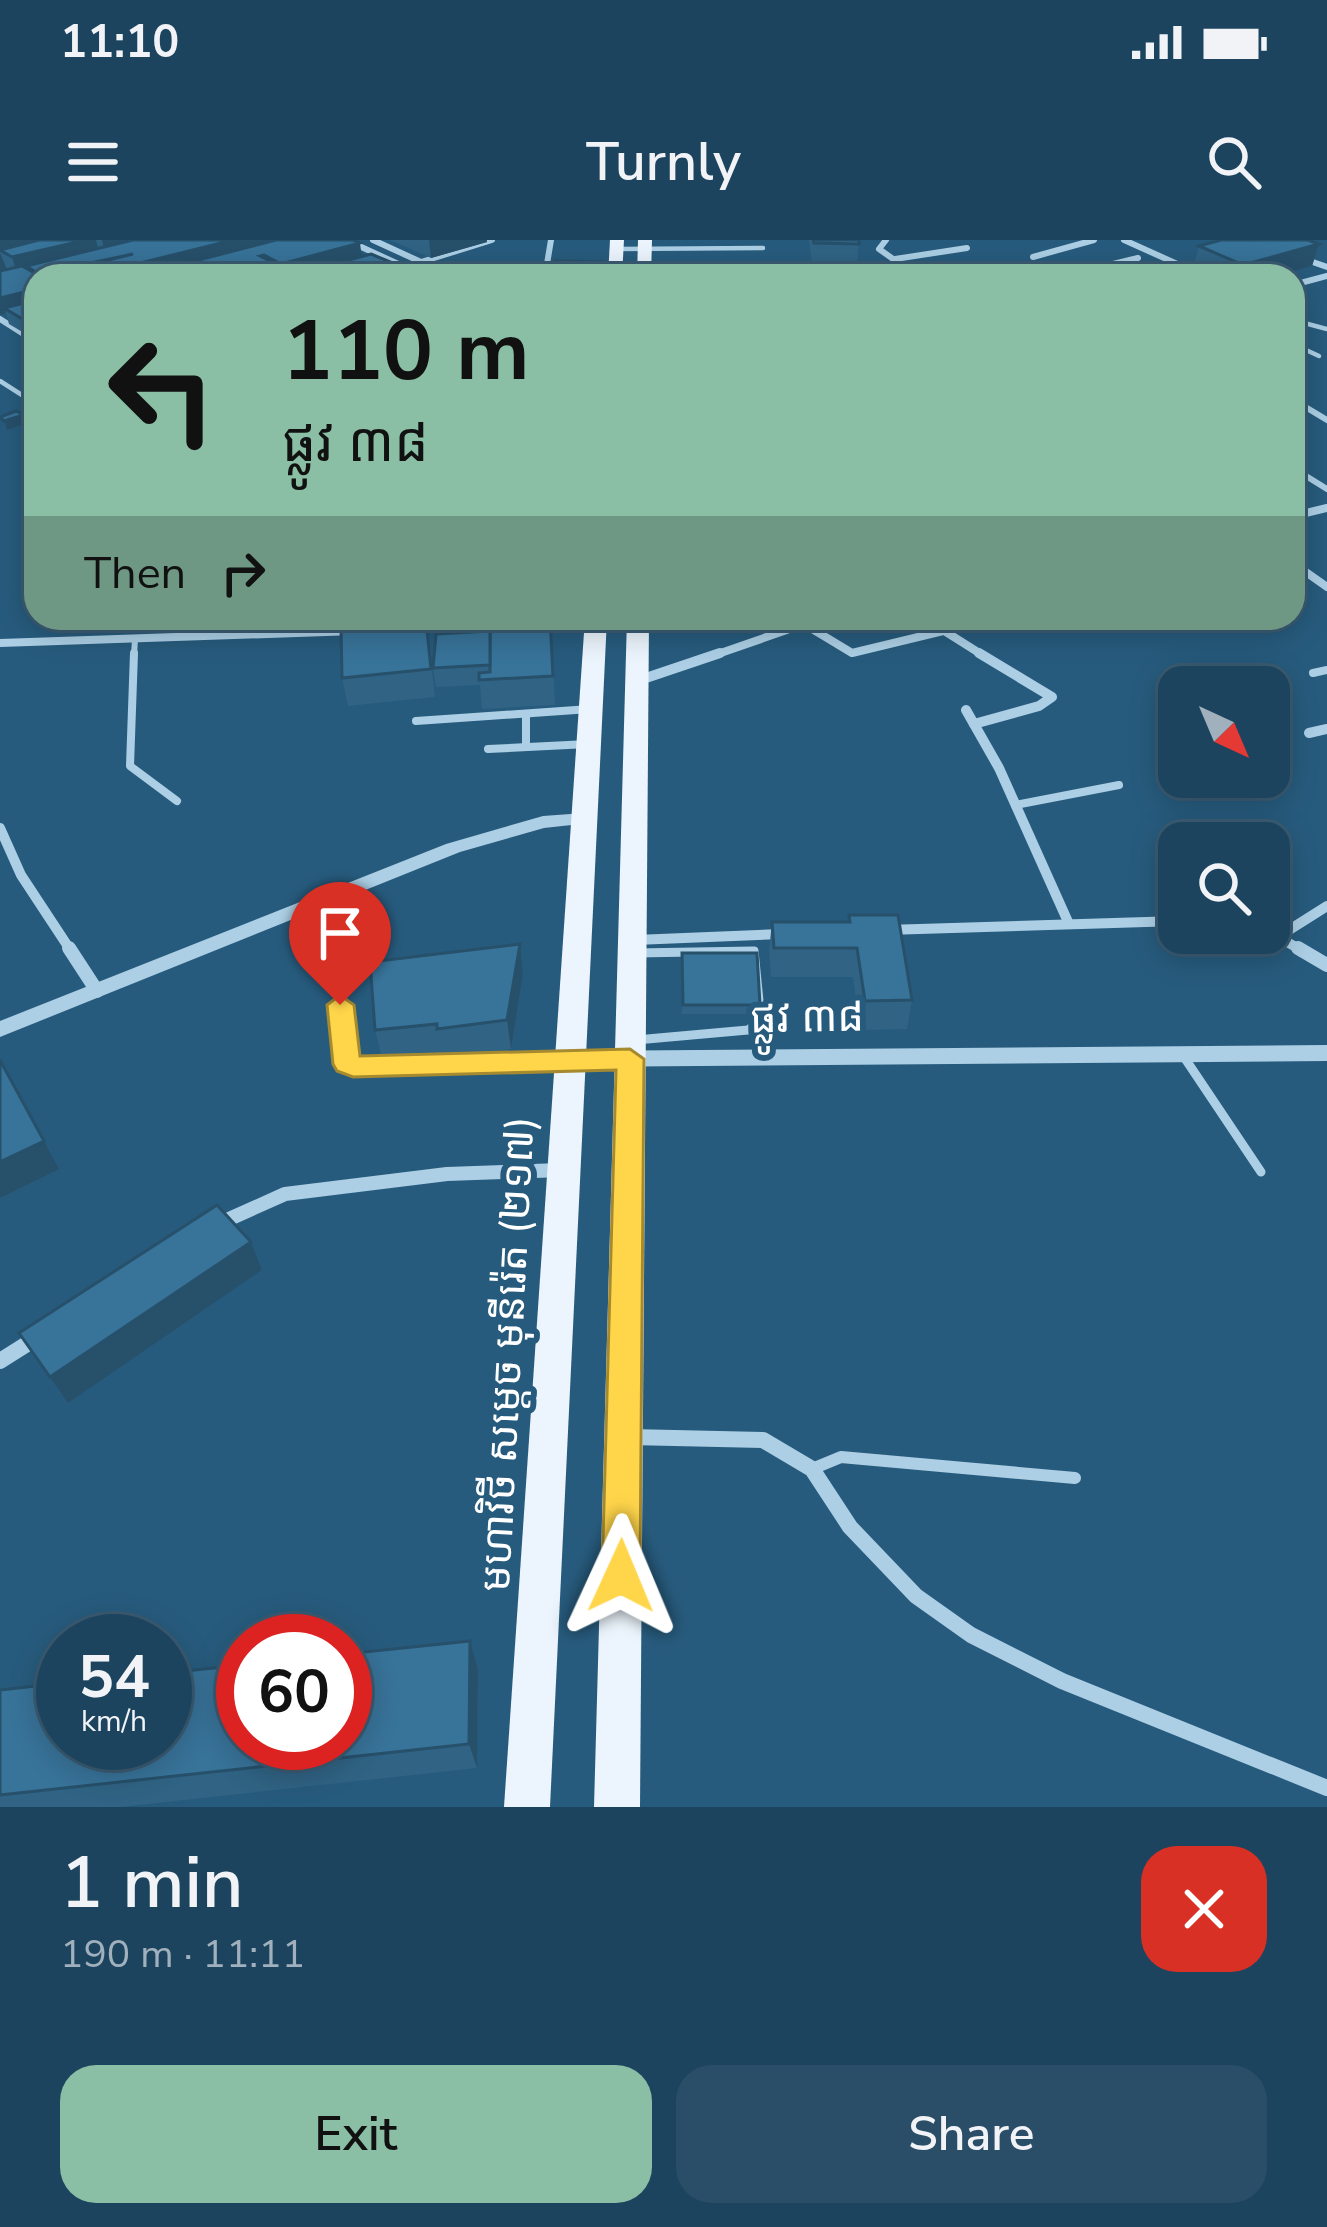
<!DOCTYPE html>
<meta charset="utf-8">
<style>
:root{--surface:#1d445e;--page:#2a4e67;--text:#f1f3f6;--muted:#a0b0bc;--line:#3b5c73;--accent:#8abfa5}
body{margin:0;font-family:"Nunito Sans","Noto Sans Khmer",sans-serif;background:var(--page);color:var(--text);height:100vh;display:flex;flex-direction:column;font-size:45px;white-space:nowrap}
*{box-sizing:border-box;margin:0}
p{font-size:39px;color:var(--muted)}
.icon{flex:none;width:66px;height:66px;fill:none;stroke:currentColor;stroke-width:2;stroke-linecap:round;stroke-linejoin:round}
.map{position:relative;height:1567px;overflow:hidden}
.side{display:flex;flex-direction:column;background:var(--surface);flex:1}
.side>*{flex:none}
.banner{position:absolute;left:24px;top:24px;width:1281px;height:366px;border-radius:36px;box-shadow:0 6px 30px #0003,0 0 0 3px var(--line);background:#8abfa5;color:#111;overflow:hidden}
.needle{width:78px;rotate:136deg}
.controls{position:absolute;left:1158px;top:426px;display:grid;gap:24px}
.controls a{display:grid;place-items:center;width:132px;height:132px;border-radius:24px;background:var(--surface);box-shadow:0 6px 30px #0003,0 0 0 3px var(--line);font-size:60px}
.speed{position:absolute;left:36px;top:1374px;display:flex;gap:24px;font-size:60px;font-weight:700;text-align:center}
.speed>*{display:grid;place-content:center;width:156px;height:156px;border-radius:50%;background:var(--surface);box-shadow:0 6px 30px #0003,0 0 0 3px var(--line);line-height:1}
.speed small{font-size:30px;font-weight:400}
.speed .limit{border:18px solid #d22;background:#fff;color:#111}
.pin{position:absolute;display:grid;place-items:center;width:102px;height:102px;color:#fff;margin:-123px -51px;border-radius:50% 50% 50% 0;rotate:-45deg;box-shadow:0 0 12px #0007}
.pin .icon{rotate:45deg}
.me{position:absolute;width:132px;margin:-66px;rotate:1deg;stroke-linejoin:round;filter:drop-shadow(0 0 9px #0008)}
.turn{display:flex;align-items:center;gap:42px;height:252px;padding:0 60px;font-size:54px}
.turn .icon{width:156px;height:156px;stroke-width:2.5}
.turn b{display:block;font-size:84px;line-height:102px}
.then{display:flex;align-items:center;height:114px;padding:0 60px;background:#0003;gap:24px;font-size:45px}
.round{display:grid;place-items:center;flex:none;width:126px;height:126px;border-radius:36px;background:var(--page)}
.head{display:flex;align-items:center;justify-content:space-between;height:204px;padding:0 60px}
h1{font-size:72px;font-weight:600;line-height:90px}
.button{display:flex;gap:24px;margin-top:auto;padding:24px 60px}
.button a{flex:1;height:138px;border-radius:36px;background:var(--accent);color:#111;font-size:48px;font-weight:600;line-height:138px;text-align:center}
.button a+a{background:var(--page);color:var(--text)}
.status{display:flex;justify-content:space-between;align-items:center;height:84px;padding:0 60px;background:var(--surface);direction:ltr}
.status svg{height:33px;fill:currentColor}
header{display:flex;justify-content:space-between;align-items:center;height:156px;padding:0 60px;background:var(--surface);font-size:54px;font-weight:600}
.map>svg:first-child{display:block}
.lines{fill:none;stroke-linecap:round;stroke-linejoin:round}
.service-far4{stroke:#accfe5;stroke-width:4.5}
.service-far3{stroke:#accfe5;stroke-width:6}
.service-far2{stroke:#accfe5;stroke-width:8}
.service-far1{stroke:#accfe5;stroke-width:9}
.service{stroke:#accfe5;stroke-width:12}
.minor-far4{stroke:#accfe5;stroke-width:6}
.minor-far3{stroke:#accfe5;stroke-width:8}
.minor-far2{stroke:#accfe5;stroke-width:10}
.minor-far1{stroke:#accfe5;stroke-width:14}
.minor{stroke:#accfe5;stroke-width:16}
.tertiary{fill:#accfe5;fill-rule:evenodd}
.primary{fill:#ecf5fd;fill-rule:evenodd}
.wall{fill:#306384}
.shaded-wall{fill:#27506b}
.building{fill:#387399;stroke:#27506b;stroke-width:3}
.route{fill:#ffd54a;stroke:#a68a30;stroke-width:3}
.labels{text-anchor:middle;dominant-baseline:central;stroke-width:12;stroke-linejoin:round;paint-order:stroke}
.street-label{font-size:42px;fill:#fff;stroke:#275b7d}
</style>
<div class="status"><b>11:10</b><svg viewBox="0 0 49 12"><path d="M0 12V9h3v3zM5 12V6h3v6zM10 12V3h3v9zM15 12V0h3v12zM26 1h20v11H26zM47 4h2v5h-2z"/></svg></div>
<header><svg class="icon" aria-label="menu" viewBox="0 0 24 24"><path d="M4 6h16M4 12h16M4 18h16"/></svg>Turnly<svg class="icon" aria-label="search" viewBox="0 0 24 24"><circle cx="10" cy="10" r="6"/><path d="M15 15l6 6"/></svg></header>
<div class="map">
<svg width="1327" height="1567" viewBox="0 0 1327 1567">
<rect width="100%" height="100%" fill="#275b7d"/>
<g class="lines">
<g class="service-far4">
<path d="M 617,9 L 763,8"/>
<path d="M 1293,80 L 1327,89"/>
<path d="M 1293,104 L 1319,116"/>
<path d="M 1293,121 L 1295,126"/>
<path d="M 0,141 L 36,164"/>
</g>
<g class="service-far3">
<path d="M 1293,228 L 1327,249"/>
<path d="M 134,416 L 135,399"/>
</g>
<g class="service-far2">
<path d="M 134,413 L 130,526 L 177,561"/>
<path d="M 1313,433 L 1327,430"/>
<path d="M 526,474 L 526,507"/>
<path d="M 416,481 L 590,469"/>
<path d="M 488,509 L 588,504"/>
<path d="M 1015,565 L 1119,545"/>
<path d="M 742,711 L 754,711"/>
</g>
<g class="service-far1">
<path d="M 635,713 L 754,711 L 761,781 L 748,790 L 636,800"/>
<path d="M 1182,814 L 1261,932"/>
</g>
<path class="service" d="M 812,1229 L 841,1217 L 1075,1238"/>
<g class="minor-far4">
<path d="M 346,0 L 405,27 L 492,0"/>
<path d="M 373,0 L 421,22"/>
<path d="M 886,0 L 879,9 L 917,36"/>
<path d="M 1124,0 L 1204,36"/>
<path d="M 1033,17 L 1094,0"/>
<path d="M 1301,18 L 1327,27"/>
<path d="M 895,19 L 967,8"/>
<path d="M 483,36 L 565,32"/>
<path d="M 545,36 L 551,0"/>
<path d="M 1063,36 L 1138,18"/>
<path d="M 1293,45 L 1327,36"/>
<path d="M 0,79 L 36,102"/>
<path d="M 1297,162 L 1327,180"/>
</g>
<g class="minor-far3">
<path d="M 1293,276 L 1327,268"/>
<path d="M 1293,323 L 1327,347"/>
<path d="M 537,384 L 638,383"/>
<path d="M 411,389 L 505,386"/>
<path d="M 946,392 L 984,416"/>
<path d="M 0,403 L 355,391"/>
<path d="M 712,416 L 804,384 L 852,413 L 997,378"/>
</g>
<g class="minor-far2">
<path d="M 637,441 L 720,413"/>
<path d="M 966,470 L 999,528 L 1069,684"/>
<path d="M 974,484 L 1039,466 L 1052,457 L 979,413"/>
<path d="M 1309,493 L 1327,489"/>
<path d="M 0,588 L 21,635 L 71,711"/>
<path d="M 886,690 L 1179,681"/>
<path d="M 1253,693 L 1278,697 L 1327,666"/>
<path d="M 1278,697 L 1303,711"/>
<path d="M 635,700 L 782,694"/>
</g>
<g class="minor-far1">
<path d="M 69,708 L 97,751"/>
<path d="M 1298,708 L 1327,725"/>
<path d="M 340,765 L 347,823 L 353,827 L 568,819"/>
<path d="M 218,984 L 285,954 L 447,934 L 562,930"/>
</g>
<g class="minor">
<path d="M 0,1121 L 38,1097"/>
<path d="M 630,1197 L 763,1200 L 812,1229 L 850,1287 L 916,1356 L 971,1395 L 1062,1441 L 1327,1548"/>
</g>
<g class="tertiary">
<path d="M 584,573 L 593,579 L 590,583 L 544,588 L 460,612 L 0,797 L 0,781 L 446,604 L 543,576 Z"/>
<path d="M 1327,805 L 1327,821 L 570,827 L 562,825 L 559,819 L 562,813 L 570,811 Z"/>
</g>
<g class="primary">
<path d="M 610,0 L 624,0 L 622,36 L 608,36 Z"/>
<path d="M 638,0 L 652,0 L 651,36 L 637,36 Z"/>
<path d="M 585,378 L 607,378 L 550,1567 L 504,1567 Z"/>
<path d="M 627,378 L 649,378 L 640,1567 L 594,1567 Z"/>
</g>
</g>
<g class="wall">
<path d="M 0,0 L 353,0 L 362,16 L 390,36 L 36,36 L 36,100 L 9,84 L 6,73 L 0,75 Z"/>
<path d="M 390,0 L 487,0 L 487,2 L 431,18 Z"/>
<path d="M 809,0 L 859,0 L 857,26 L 812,25 Z"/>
<path d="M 1319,4 L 1312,26 L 1276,36 L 1212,36 L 1193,28 L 1199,6 Z"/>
<path d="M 604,22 L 604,36 L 553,36 L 552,28 Z"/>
<path d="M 36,123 L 36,151 L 27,126 Z"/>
<path d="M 551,378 L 555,465 L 482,469 L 480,445 L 436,447 L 433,428 L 490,391 Z"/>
<path d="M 426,380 L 435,457 L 348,466 L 342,438 Z"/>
<path d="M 849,675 L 912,760 L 907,789 L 860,790 L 853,737 L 771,737 L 769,711 L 772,682 L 848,682 Z"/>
<path d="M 520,704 L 523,734 L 511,809 L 443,818 L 442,813 L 382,819 L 375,790 Z"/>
<path d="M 682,713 L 760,765 L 759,774 L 682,774 Z"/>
<path d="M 470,1401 L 478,1429 L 477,1528 L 120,1567 L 0,1567 L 0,1450 Z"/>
</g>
<g class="shaded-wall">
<path d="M 0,0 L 96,0 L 99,12 L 26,26 L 27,30 L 17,32 L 12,17 L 0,10 Z"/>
<path d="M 102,0 L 151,0 L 105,11 Z"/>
<path d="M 233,0 L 293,0 L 160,30 L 161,34 L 152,36 L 40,36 L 39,34 L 133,14 Z"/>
<path d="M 429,0 L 487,0 L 487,2 L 431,18 Z"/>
<path d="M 360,3 L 362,18 L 295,36 L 284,36 L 281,24 Z"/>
<path d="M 1319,4 L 1312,26 L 1276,36 L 1240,36 L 1243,25 Z"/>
<path d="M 0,13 L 9,34 L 0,36 Z"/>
<path d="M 264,15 L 266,28 L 278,25 L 281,36 L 237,36 L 260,16 Z"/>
<path d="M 388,21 L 390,36 L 336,36 Z"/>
<path d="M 36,49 L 36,66 L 4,68 L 6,73 L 0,75 L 0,58 Z"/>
<path d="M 24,175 L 27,183 L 7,190 L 4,181 Z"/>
<path d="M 520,704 L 523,734 L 511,809 L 507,780 Z"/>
<path d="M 44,901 L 59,929 L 0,958 L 0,922 Z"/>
<path d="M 251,1002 L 262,1030 L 68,1163 L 50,1137 Z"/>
<path d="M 470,1401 L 478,1429 L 477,1528 L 469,1504 Z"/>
</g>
<g class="building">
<path d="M 39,0 L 86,0 L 12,17 L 0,10 Z"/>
<path d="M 133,0 L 233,0 L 88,36 L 42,36 L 133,14 L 39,34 L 26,26 Z"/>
<path d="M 276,0 L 353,0 L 360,3 L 281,24 L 264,15 L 260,16 L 278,25 L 237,36 L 168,36 L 160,30 Z"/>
<path d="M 813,0 L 859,0 L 859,4 L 814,3 Z"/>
<path d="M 1221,0 L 1308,0 L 1319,4 L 1243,25 L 1199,6 Z"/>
<path d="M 371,14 L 388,21 L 336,36 L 323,36 L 311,30 Z"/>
<path d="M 555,21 L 604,22 L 602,29 L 552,28 Z"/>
<path d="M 22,26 L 40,36 L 36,36 L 36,49 L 0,58 L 0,31 Z"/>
<path d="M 156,31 L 166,36 L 134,36 Z"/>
<path d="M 305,31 L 316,36 L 285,36 Z"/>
<path d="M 36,60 L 36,87 L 4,68 Z"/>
<path d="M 16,171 L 24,175 L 4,181 L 0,177 Z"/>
<path d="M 490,378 L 550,378 L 553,436 L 479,440 L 479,433 L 490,432 Z"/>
<path d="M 426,380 L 431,429 L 342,438 L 341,388 Z"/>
<path d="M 490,391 L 490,425 L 433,428 L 436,394 Z"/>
<path d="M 849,675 L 898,675 L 912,760 L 865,761 L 857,708 L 774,708 L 772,682 L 850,682 Z"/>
<path d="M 520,704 L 507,780 L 437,789 L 437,784 L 375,790 L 370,722 Z"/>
<path d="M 682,713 L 757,713 L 760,765 L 683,765 Z"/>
<path d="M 0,820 L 44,901 L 0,922 Z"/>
<path d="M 217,965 L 251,1002 L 50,1137 L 19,1093 Z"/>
<path d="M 470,1401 L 469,1504 L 0,1555 L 0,1450 L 63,1443 L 63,1503 L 165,1503 L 165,1433 L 243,1425 L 243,1503 L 345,1503 L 345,1414 Z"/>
</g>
<path class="route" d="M 340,755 L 354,765 L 360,816 L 630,809 L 644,819 L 640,1336 L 634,1349 L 621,1354 L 608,1349 L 602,1336 L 616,830 L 353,837 L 337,831 L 333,824 L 327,765 Z"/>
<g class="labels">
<g class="street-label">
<text transform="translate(807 778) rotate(-1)">ផ្លូវ ៣៨</text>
<text transform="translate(508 1114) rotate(-87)">មហាវិថី សម្តេច មុនីរ៉េត (២១៧)</text>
</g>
</g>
</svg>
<div class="controls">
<a><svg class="needle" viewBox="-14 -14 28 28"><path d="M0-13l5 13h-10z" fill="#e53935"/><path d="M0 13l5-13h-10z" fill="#a0b0bc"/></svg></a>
<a><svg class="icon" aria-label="search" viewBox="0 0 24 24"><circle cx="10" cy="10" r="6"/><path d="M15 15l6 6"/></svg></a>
</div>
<div class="speed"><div>54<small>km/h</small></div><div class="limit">60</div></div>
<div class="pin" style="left:340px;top:765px;background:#d93025"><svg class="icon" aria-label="arrive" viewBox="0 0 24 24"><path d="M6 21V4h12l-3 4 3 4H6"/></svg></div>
<svg class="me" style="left:621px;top:1336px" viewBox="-20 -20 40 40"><path d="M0-17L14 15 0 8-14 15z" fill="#ffd54a" stroke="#fff" stroke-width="4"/></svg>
<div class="banner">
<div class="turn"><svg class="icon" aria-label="left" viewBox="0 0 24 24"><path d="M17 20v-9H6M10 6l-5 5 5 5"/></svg><div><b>110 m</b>ផ្លូវ ៣៨</div></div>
<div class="then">Then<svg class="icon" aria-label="right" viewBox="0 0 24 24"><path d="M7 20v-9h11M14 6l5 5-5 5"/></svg></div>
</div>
</div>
<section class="side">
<div class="head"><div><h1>1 min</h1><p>190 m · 11:11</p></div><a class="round" style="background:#d93025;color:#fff"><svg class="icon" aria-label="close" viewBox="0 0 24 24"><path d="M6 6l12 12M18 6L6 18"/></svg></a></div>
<div class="button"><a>Exit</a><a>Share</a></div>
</section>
